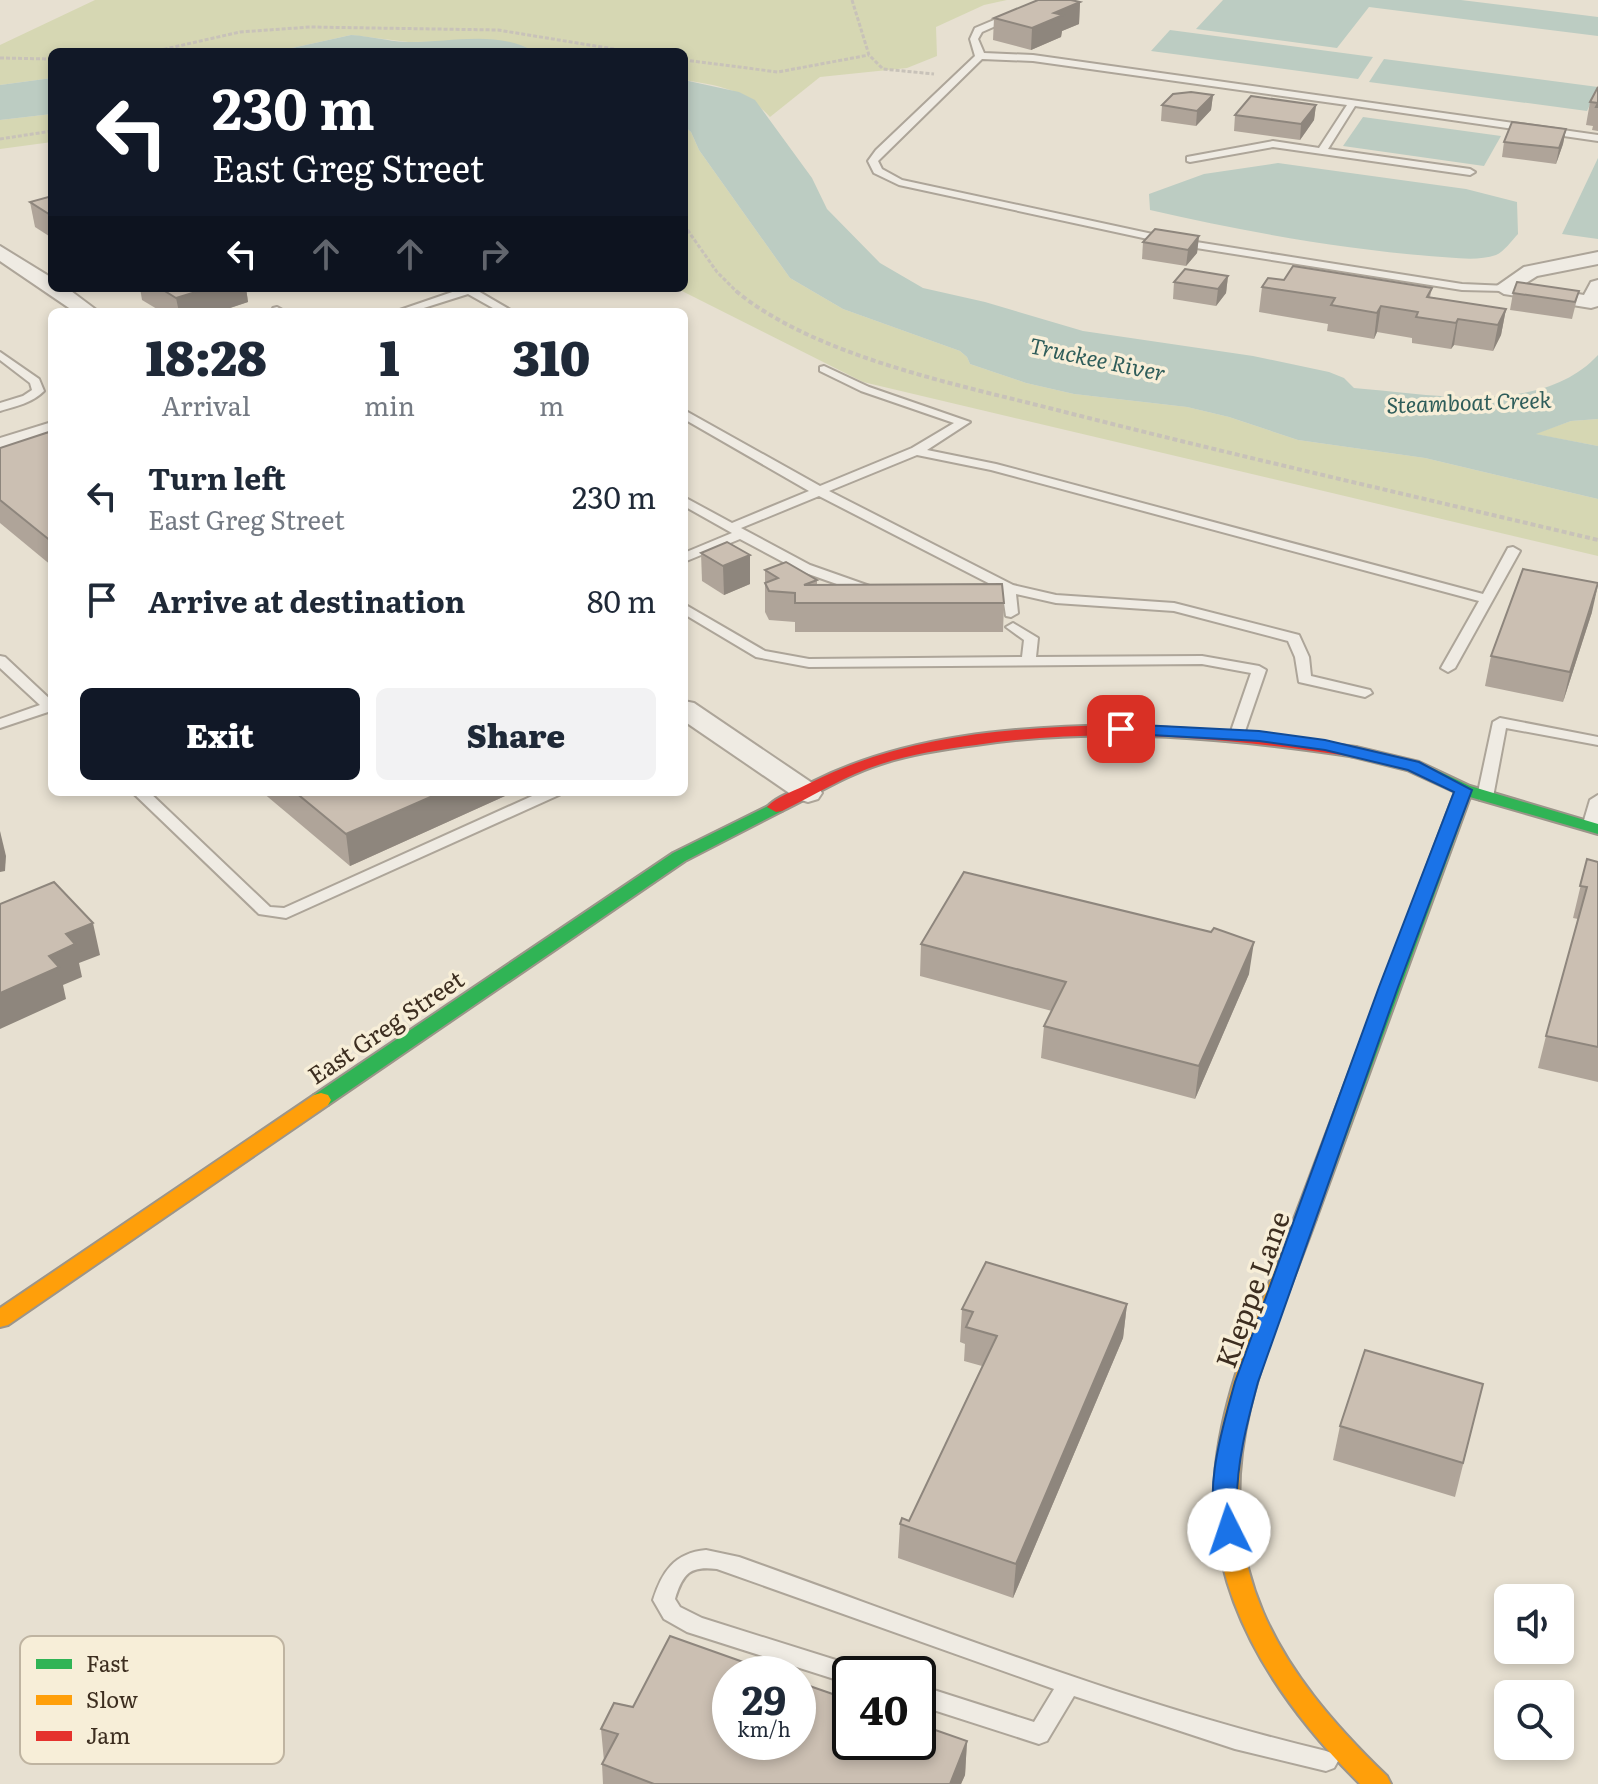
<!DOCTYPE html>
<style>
:root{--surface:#fff;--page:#f2f2f3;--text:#1f2937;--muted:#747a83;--accent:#111827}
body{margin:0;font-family:Literata,serif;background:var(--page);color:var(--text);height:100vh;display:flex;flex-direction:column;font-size:30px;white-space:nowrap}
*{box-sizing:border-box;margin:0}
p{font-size:26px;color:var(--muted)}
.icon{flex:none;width:44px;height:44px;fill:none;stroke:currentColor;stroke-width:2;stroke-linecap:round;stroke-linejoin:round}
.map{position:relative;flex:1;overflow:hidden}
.side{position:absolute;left:48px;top:308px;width:640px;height:488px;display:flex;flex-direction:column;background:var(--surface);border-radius:12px;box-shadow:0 4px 12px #0003}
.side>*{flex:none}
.hud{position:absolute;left:48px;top:48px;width:640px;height:244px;border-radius:12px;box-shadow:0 4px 12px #0003;background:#111827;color:#fff;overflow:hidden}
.fabs{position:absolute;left:1494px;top:1584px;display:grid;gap:16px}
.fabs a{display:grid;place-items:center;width:80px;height:80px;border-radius:12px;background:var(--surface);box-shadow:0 4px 12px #0003;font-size:40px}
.speed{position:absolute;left:712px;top:1656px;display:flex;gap:16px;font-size:40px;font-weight:700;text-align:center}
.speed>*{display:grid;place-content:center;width:104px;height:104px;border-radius:50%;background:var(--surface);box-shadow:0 4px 12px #0003;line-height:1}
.speed small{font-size:20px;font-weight:400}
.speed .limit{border:4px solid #111;border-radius:12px;background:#fff;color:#111}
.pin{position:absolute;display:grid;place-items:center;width:68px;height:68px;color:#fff;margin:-34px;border-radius:16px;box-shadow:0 4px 12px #0006}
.me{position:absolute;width:88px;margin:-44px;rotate:356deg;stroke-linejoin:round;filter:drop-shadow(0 0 6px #0008)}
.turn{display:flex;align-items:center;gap:28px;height:168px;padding:0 32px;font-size:36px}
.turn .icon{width:104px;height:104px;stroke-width:2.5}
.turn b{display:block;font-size:56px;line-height:68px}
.lanes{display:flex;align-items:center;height:76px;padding:0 32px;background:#0003;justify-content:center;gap:40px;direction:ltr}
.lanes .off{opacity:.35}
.eta{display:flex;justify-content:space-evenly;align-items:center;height:136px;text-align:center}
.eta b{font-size:48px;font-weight:800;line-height:56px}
.primary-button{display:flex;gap:16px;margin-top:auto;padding:16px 32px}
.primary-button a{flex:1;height:92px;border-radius:12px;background:var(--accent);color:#fff;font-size:32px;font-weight:800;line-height:92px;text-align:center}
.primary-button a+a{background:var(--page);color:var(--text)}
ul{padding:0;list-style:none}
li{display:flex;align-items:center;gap:24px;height:104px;padding:0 32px}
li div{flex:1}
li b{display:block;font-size:30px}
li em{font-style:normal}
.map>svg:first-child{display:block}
.green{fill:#d6d7b3}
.water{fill:#bcccc2}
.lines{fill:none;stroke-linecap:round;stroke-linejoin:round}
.lane-casing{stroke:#ada599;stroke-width:4}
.street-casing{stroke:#ada599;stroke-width:4}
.fast-casing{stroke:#9c958a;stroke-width:4}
.slow-casing{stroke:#9c958a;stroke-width:4}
.jam-casing{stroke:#9c958a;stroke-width:4}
.path-far1{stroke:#c8c2b9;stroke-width:3;stroke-dasharray:4 2;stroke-linecap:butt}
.path{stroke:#c8c2b9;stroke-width:4;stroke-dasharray:5 3;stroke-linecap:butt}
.lane{fill:#efebe3;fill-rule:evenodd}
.street{fill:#efebe3;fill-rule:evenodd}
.fast{fill:#30b455;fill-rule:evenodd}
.slow{fill:#ff9f0a;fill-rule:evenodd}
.jam{fill:#e5322d;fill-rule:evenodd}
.wall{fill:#afa499}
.shaded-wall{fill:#8e867d}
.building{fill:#cbbfb2;stroke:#8e867d;stroke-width:2}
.route{fill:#1a73e8;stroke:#114b97;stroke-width:2}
.labels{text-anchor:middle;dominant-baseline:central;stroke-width:7;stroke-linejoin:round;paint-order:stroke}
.far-water-label{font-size:22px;font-style:italic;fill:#2f5d5a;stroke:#f7eed8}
.street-label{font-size:24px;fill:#3d2e20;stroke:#f7eed8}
.near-street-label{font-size:28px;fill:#3d2e20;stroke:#f7eed8}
.key{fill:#f7eed8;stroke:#bfb4a1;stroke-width:2}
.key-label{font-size:22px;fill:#3d2e20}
</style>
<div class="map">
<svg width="1598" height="1784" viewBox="0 0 1598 1784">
<rect width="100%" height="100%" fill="#e7e0d1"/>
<g class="green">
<path d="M 95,0 L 1007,0 L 984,5 L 936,27 L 937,56 L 907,68 L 820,77 L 770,117 C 744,89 721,86 684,80 L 684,52 L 535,52 L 501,41 L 408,42 L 351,35 L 274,52 L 52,52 L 52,78 L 0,85 L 0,45 Z"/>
<path d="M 52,114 L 52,142 L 0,149 L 0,120 Z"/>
<path d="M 684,126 L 691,132 L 699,150 L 790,278 L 843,309 L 960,351 L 967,357 L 970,364 L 1026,383 L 1074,394 L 1187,407 L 1229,417 L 1298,440 L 1425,458 L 1598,499 L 1598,556 L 863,382 L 676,288 L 684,288 Z"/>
<path d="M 1598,419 L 1598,446 L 1534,434 L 1571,421 Z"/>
</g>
<g class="water">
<path d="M 1223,0 L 1461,0 L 1598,17 L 1598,36 L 1369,7 L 1337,48 L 1196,29 Z"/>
<path d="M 1170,30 L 1373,57 L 1358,79 L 1151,51 Z"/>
<path d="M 351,35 C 370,36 387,41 406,42 C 449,43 496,29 535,52 L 274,52 Z"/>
<path d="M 1384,59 L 1598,87 L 1598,88 L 1587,111 L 1369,82 Z"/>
<path d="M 52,78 L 52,114 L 0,120 L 0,85 Z"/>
<path d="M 684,80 L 739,92 L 755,100 L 812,178 L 827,209 L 880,263 L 923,288 L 985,302 L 1083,331 L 1253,356 L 1329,372 L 1344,378 L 1354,388 C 1429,394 1541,417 1598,355 L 1598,419 L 1571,421 L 1536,434 L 1598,446 L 1598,499 L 1425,458 L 1298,440 L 1229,417 L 1187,407 L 1074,394 L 1026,383 L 970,364 L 967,357 L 960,351 L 843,309 L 790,278 L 699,150 L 691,132 L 684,126 Z"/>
<path d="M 1363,117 L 1501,136 L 1484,166 L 1343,146 Z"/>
<path d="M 1598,158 L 1598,239 L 1562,234 Z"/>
<path d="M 1278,163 L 1466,189 L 1517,202 L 1518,234 C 1512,240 1504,252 1496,255 C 1476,262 1450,257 1429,256 C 1336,248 1241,231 1150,210 L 1149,194 L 1204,174 Z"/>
</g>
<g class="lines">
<g class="lane-casing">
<g id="lane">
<path d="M 1013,12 L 1016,13 L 1016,17 L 982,32 L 978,39 L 984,53 L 1033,55 L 1598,135 L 1598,141 L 1355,106 L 1328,149 L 1470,169 L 1475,172 L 1470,175 L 1273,147 L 1190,162 L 1187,161 L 1187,157 L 1273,141 L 1319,148 L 1347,105 L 1033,61 L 982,59 L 878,161 L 882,169 L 902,180 L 1171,238 L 1462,284 L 1508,286 L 1508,290 L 1504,291 L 1462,290 L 1171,244 L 899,185 L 874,173 L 868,161 L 876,150 L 975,56 L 970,39 L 975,28 Z"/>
<path d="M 464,288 L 480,288 L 478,291 L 514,312 L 500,312 L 468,294 L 411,312 L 394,312 Z"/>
<path d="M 277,307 L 286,312 L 273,312 L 273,308 Z"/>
<path d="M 0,352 L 39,379 L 44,391 C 32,403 16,406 0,411 L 0,403 L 23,396 L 32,390 L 30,383 L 0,360 Z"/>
<path d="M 824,366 L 869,387 L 970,422 L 927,450 L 996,464 L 1483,594 L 1508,548 L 1513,547 L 1520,551 L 1455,668 L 1448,672 L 1441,668 L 1479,601 L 991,470 L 917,455 L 829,491 L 1013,585 L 1056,595 L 1174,603 L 1299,635 L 1309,657 L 1311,676 L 1370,690 L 1372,693 L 1365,697 L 1299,682 L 1295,657 L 1288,641 L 1174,611 L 1056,603 L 1016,594 L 1018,613 L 1011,617 L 1006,616 L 1002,590 L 819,496 L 741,528 L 810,565 L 878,589 L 878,595 L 868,595 L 800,571 L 740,539 L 684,562 L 684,553 L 732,533 L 684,506 L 684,497 L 732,523 L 809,491 L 684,419 L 684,410 L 820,486 L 912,448 L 954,423 L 861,391 L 820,371 L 820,367 Z"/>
<path d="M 684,604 L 765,651 L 809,659 L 1022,657 L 1024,640 L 1006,627 L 1013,623 L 1038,638 L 1036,657 L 1202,656 L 1259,666 L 1266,670 L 1244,734 L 1237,738 L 1230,734 L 1251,673 L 1202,664 L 809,667 L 756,657 L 684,614 Z"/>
<path d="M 0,656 L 5,657 L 52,701 L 52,713 L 48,712 L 0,728 L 0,719 L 40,705 L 0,668 Z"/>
<path d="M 1500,718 L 1598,737 L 1598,745 L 1506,728 L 1493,797 L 1490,800 L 1480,800 L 1477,797 L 1493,722 Z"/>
<path d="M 132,792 L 149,792 L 270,907 L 284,908 L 541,792 L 562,792 L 559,795 L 286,918 L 259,914 Z"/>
<path d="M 1598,795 L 1598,827 L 1595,830 L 1585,830 L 1582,827 L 1590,800 Z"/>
<path d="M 706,1550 L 739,1557 C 933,1626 1125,1703 1326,1751 L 1334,1754 L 1338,1761 L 1334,1768 L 1326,1771 L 1235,1749 L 1074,1696 L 1047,1741 L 1039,1744 L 918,1705 L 918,1685 L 1034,1722 L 1054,1689 L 717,1569 C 690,1566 683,1573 675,1599 L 680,1607 L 702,1618 L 858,1667 L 861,1674 L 850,1674 L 850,1684 L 687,1632 L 664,1619 L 653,1600 C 662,1572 674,1553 706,1550 Z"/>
</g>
</g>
<g class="street-casing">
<g id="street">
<path d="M 0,246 L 52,278 L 52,288 L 67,288 L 99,312 L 75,312 L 0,261 Z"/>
<path d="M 1598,252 L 1598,264 L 1537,276 L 1523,285 L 1584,295 L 1591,282 L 1598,280 L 1598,306 L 1591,308 L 1504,294 L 1494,288 L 1524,267 Z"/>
<path d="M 52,422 L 52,436 L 0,453 L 0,438 Z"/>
<path d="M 684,701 L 694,703 L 818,787 L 822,793 L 818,799 L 808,802 L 798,799 L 684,721 Z"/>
</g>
</g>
<g class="fast-casing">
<g id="fast">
<path d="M 1356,747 L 1419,762 L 1470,786 L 1598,824 L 1598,834 L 1470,797 L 1316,1219 L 1312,1224 L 1298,1224 L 1294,1219 L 1455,792 L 1407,770 L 1350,756 L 1348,752 Z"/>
<path d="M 776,802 L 782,803 L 785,807 L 782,811 L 685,861 L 328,1105 L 314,1105 L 311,1100 L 314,1095 L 673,853 Z"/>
</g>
</g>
<g class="slow-casing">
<g id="slow">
<path d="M 321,1093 L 328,1095 L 331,1100 L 328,1105 L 8,1325 L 0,1327 L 0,1308 L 314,1095 Z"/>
<path d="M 1305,1212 L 1312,1214 L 1316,1219 C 1293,1282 1266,1344 1250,1409 C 1212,1567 1277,1670 1387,1776 L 1391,1784 L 1360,1784 C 1277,1702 1206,1596 1215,1475 C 1222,1386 1264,1301 1294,1219 L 1298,1214 Z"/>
</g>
</g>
<g class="jam-casing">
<path id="jam" d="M 1121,725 L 1239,732 L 1356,747 L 1364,752 L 1356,757 C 1230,738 1103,726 976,745 C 944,749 911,754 881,764 C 846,775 815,795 782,811 L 776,812 L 767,807 C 777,796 797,790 810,783 C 906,734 1015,727 1121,725 Z"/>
</g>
<g class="path-far1">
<path d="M 852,0 L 869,55 L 883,69 L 934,74"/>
<path d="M 152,52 L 240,32 L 310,27 L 498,30 L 632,52"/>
<path d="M 0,58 L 52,59"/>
<path d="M 684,60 L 778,72 L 869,55"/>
<path d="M 0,139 L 52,131"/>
<path d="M 684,225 L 717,272 L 738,293"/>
</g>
<path class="path" d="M 736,291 C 814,356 959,385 1057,410 C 1237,456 1418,497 1598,540"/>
<use href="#lane" class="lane"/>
<use href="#street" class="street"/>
<use href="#fast" class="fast"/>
<use href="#slow" class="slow"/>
<use href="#jam" class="jam"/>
</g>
<g class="wall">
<path d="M 1080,2 L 1079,24 L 1062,31 L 1061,37 L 1031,50 L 993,40 L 994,18 Z"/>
<path d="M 1598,87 L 1598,131 L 1592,130 L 1593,126 L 1586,125 L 1590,102 Z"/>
<path d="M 1213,95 L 1211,110 L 1196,126 L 1161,121 L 1162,105 Z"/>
<path d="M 1316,105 L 1314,120 L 1300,140 L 1234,131 L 1235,115 Z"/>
<path d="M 1566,129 L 1563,144 L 1556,164 L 1502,157 L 1504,142 Z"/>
<path d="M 52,196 L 52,238 L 35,227 L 30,202 Z"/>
<path d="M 1199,236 L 1197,253 L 1186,266 L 1142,259 L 1143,242 Z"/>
<path d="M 1228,276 L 1226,293 L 1216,306 L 1173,299 L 1174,282 Z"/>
<path d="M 1262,287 L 1432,288 L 1430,297 L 1506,309 L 1501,335 L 1493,351 L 1454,345 L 1451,349 L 1412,343 L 1412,338 L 1377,332 L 1374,339 L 1327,331 L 1328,324 L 1259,312 Z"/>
<path d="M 140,288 L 246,288 L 248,302 L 218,312 L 162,312 L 142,300 Z"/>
<path d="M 1579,291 L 1572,319 L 1510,310 L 1513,293 Z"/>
<path d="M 52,431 L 52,566 L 0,523 L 0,448 Z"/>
<path d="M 727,542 L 750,584 L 724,595 L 702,581 L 701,553 Z"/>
<path d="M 765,570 L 817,580 L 817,585 L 1004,603 L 1003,632 L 795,632 L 795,622 L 769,620 L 765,612 Z"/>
<path d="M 1592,612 L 1563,702 L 1485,686 L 1491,656 Z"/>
<path d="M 262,792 L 514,792 L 350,866 Z"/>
<path d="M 1587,859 L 1598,862 L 1598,1082 L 1538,1068 L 1546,1036 L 1578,919 L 1573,918 Z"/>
<path d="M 921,944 L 1249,974 L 1195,1099 L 1041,1058 L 1044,1026 L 1052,1011 L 920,976 Z"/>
<path d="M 1127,1304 L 1123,1338 L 1013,1598 L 898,1558 L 900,1524 L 909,1521 L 982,1366 L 964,1361 L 965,1344 L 960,1342 L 962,1309 Z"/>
<path d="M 1483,1384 L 1455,1497 L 1333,1460 L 1340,1426 Z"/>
<path d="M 633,1707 L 967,1741 L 965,1775 L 961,1784 L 603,1784 L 602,1764 L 604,1761 L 601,1729 Z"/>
</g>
<g class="shaded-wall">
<path d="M 1080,2 L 1079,24 L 1062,31 L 1061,37 L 1031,50 L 1032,28 L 1054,13 Z"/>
<path d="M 1213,95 L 1211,110 L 1196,126 L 1197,111 Z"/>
<path d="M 1316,105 L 1314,120 L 1300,140 L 1301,124 Z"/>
<path d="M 1566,129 L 1563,144 L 1556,164 L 1559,148 Z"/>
<path d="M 1199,236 L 1197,253 L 1186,266 L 1188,250 Z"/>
<path d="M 1228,276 L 1226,293 L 1216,306 L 1218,289 Z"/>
<path d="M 209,288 L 246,288 L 248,302 L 218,312 L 179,312 L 176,298 Z"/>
<path d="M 1381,306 L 1377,332 L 1374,339 L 1377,313 Z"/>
<path d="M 1506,309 L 1501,335 L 1493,351 L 1498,325 Z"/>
<path d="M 1458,319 L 1454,345 L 1451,349 L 1456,323 Z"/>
<path d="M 750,555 L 750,584 L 724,595 L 723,566 Z"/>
<path d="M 1598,585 L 1592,612 L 1563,702 L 1570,672 Z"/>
<path d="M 442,792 L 514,792 L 350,866 L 346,834 Z"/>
<path d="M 0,831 L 6,856 L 5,871 L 0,872 Z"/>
<path d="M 93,923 L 100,955 L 79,963 L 82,977 L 63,985 L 66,999 L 0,1029 L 0,993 L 49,956 L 66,934 Z"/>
<path d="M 1254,942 L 1249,974 L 1195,1099 L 1199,1066 Z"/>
<path d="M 1127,1304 L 1123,1338 L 1013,1598 L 1016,1564 Z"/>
<path d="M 967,1741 L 965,1775 L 961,1784 L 950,1784 Z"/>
</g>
<g class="building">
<path d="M 1038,0 L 1071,0 L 1080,2 L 1054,13 L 1063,15 L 1032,28 L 994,18 Z"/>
<path d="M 1598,87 L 1598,107 L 1596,107 L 1598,103 L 1590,102 Z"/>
<path d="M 1191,92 L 1213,95 L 1197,111 L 1162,105 L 1173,94 Z"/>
<path d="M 1251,96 L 1316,105 L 1301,124 L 1235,115 Z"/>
<path d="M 1512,122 L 1566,129 L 1559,148 L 1504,142 Z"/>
<path d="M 52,196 L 52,216 L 30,202 Z"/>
<path d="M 1155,229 L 1199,236 L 1188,250 L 1143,242 Z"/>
<path d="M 1293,266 L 1432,288 L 1427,297 L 1506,309 L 1498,325 L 1458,319 L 1456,323 L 1416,317 L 1418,312 L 1381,306 L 1377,313 L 1331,305 L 1335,298 L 1262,287 L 1268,278 L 1284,280 Z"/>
<path d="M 1185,269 L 1228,276 L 1218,289 L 1174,282 Z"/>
<path d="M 1517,282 L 1579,291 L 1575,302 L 1513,293 Z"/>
<path d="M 160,288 L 209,288 L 176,298 Z"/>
<path d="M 52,431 L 52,542 L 0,500 L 0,448 Z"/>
<path d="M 727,542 L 750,555 L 723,566 L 701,553 Z"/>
<path d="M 786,562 L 817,580 L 804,585 L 1002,584 L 1004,603 L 795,603 L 795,593 L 769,591 L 765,583 L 778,578 L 765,570 Z"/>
<path d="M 1523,569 L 1598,583 L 1570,672 L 1491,656 Z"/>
<path d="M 295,792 L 442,792 L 346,834 Z"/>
<path d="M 1587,859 L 1598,862 L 1598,1047 L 1546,1036 L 1587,887 L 1580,886 Z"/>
<path d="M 964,872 L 1211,932 L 1214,928 L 1254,942 L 1199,1066 L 1044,1026 L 1066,982 L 921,944 Z"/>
<path d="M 54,882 L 93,923 L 66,934 L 75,944 L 49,956 L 59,967 L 0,993 L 0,904 Z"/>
<path d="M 986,1262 L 1127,1304 L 1016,1564 L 900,1524 L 902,1518 L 909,1521 L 997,1336 L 966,1327 L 973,1312 L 962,1309 Z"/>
<path d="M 1365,1350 L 1483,1384 L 1463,1463 L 1340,1426 Z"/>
<path d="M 670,1636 L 777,1674 L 730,1674 L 730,1742 L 798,1742 L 798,1682 L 850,1700 L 850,1742 L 918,1742 L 918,1724 L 967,1741 L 950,1784 L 654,1784 L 602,1764 L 618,1734 L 601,1729 L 614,1703 L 633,1707 Z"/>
</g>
<path class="route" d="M 1121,724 L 1259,731 L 1325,740 L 1419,762 L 1472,790 L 1398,987 L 1258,1382 C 1247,1423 1236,1464 1237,1506 C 1238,1518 1243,1526 1238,1537 L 1229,1540 L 1221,1537 C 1200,1497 1224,1423 1235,1382 L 1379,987 L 1454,792 L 1408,770 L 1325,750 L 1259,741 L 1115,733 L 1113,729 Z"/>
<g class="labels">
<g class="far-water-label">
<text transform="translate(1098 358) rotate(12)">Truckee River</text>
<text transform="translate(1469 401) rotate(-2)">Steamboat Creek</text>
</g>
<g class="street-label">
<text transform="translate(385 1026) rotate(-34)">East Greg Street</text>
</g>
<g class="near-street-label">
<text transform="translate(1251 1289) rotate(-70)">Kleppe Lane</text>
</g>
</g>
<rect x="20" y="1636" width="264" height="128" rx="12" class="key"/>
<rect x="36" y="1659" width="36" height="10" fill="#30b455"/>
<rect x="36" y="1695" width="36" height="10" fill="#ff9f0a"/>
<rect x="36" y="1731" width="36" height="10" fill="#e5322d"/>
<g class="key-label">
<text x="86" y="1672">Fast</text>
<text x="86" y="1708">Slow</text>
<text x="86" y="1744">Jam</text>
</g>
</svg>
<div class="fabs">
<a><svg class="icon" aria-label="sound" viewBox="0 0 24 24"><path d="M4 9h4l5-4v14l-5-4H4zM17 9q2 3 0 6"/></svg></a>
<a><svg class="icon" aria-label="search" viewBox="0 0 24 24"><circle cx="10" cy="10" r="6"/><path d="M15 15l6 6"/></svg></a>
</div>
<div class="speed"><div>29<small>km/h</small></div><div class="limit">40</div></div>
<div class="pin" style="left:1121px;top:729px;background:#d93025"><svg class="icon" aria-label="arrive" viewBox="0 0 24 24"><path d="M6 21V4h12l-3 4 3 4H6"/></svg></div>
<svg class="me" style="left:1229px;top:1530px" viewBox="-20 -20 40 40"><circle r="19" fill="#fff"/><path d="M0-13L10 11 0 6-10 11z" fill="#1a73e8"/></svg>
<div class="hud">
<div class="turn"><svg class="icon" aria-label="left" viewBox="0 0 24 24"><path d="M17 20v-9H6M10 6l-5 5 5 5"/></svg><div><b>230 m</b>East Greg Street</div></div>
<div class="lanes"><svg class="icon" aria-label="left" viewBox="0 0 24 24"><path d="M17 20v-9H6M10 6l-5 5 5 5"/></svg><svg class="icon off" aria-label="ahead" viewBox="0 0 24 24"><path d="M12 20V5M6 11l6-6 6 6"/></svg><svg class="icon off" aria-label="ahead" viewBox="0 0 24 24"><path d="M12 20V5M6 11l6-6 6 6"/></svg><svg class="icon off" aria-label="right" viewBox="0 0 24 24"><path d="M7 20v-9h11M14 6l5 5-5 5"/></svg></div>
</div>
<section class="side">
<div class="eta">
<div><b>18:28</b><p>Arrival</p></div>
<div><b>1</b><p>min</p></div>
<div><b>310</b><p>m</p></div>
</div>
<ul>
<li><svg class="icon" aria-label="left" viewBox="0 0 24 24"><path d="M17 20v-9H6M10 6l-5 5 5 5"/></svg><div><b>Turn left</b><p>East Greg Street</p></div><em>230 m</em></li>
<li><svg class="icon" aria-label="arrive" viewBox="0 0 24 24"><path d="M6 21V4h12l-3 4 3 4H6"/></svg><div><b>Arrive at destination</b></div><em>80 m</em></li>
</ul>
<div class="primary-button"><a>Exit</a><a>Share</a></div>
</section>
</div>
